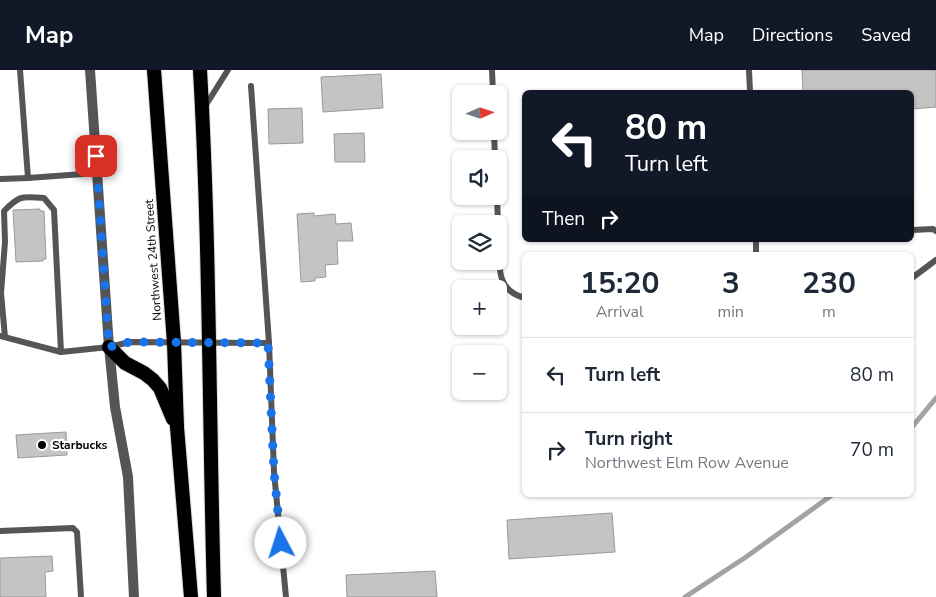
<!DOCTYPE html>
<meta charset="utf-8">
<style>
:root{--surface:#fff;--page:#f6f6f7;--text:#1f2937;--muted:#747a83;--line:#e0e1e3;--accent:#111827}
body{margin:0;font-family:"Nunito Sans",sans-serif;background:var(--page);color:var(--text);height:100vh;display:flex;flex-direction:column;font-size:19px;white-space:nowrap}
*{box-sizing:border-box;margin:0}
p{font-size:16px;color:var(--muted)}
.icon{flex:none;width:28px;height:28px;fill:none;stroke:currentColor;stroke-width:2;stroke-linecap:round;stroke-linejoin:round}
.map{position:relative;flex:1;overflow:hidden}
.drawer{position:absolute;left:522px;top:182px;width:392px;height:245px;display:flex;flex-direction:column;background:var(--surface);border-radius:8px;box-shadow:0 1px 4px #0004}
.drawer>*{flex:none}
.hud{position:absolute;left:522px;top:20px;width:392px;height:152px;border-radius:8px;box-shadow:0 1px 4px #0004;background:#111827;color:#fff;overflow:hidden}
.needle{width:32px;rotate:87deg}
.tools{position:absolute;left:452px;top:15px;display:grid;gap:10px}
.tools a{display:grid;place-items:center;width:55px;height:55px;border-radius:8px;background:var(--surface);box-shadow:0 1px 4px #0004;font-size:25px}
.pin{position:absolute;display:grid;place-items:center;width:42px;height:42px;color:#fff;margin:-21px;border-radius:10px;box-shadow:0 2px 8px #0006}
.me{position:absolute;width:55px;margin:-28px;rotate:355deg;stroke-linejoin:round;filter:drop-shadow(0 0 4px #0008)}
.turn{display:flex;align-items:center;gap:18px;height:105px;padding:0 20px;font-size:22px}
.turn .icon{width:65px;height:65px;stroke-width:2.5}
.turn b{display:block;font-size:35px;line-height:42px}
.then{display:flex;align-items:center;height:48px;padding:0 20px;background:#0003;gap:10px;font-size:19px}
.eta{display:flex;justify-content:space-evenly;align-items:center;height:85px;text-align:center}
.eta b{font-size:30px;font-weight:700;line-height:35px}
ul{padding:0;list-style:none}
li{display:flex;align-items:center;gap:15px;height:75px;padding:0 20px;border-top:1px solid var(--line)}
li div{flex:1}
li b{display:block;font-size:19px}
li em{font-style:normal}
header{display:flex;align-items:center;gap:30px;box-sizing:border-box;height:70px;padding:0 25px;background:var(--accent);color:#fff}
header strong{font-size:24px}
nav{display:flex;gap:28px;margin-inline-start:auto;font-size:18px}
.map>svg:first-child{display:block}
.lines{fill:none;stroke-linecap:round;stroke-linejoin:round}
.stream{stroke:#a3a3a3;stroke-width:5}
.building{fill:#c4c4c4;stroke:#999}
.trunk-casing{stroke:#dbdbdb;stroke-width:16}
.service{stroke:#555;stroke-width:6}
.minor{stroke:#555;stroke-width:10}
.trunk{stroke:#000;stroke-width:14}
.route{stroke:#1a73e8;stroke-width:9;stroke-dasharray:0 16.2}
.poi-dot{fill:#000;stroke:#fff;stroke-width:2}
.labels{text-anchor:middle;dominant-baseline:central;stroke-width:4.5;stroke-linejoin:round;paint-order:stroke}
.street-label{font-size:12px;fill:#000;stroke:#fff}
.poi-label{font-size:12px;font-weight:bold;fill:#000;stroke:#fff;text-anchor:start}
</style>
<header>
<strong>Map</strong>
<nav><a>Map</a><a>Directions</a><a>Saved</a></nav>
</header>
<div class="map">
<svg width="936" height="527" viewBox="0 0 936 527">
<rect width="100%" height="100%" fill="#fff"/>
<g class="lines">
<g class="stream">
<path d="M 912,357 L 936,328"/>
<path d="M 685,527 L 746,487 L 832,425"/>
</g>
</g>
<g class="building">
<path d="M 802,0 L 936,0 L 936,37 L 912,39 L 912,22 L 803,22 Z"/>
<path d="M 381,4 L 383,38 L 323,42 L 321,7 Z"/>
<path d="M 302,38 L 303,73 L 269,74 L 268,39 Z"/>
<path d="M 364,63 L 365,92 L 335,92 L 334,64 Z"/>
<path d="M 40,139 L 40,141 L 44,141 L 46,189 L 43,189 L 43,191 L 16,192 L 13,140 Z"/>
<path d="M 314,143 L 314,146 L 335,144 L 336,154 L 351,153 L 353,171 L 337,171 L 338,194 L 325,195 L 326,207 L 315,208 L 315,211 L 301,212 L 297,144 Z"/>
<path d="M 66,362 L 67,385 L 18,388 L 16,365 Z"/>
<path d="M 612,443 L 615,482 L 509,489 L 507,450 Z"/>
<path d="M 52,486 L 53,501 L 45,502 L 46,527 L 0,527 L 0,488 Z"/>
<path d="M 435,501 L 437,527 L 347,527 L 346,505 Z"/>
</g>
<g class="lines">
<g class="trunk-casing">
<g id="trunk">
<path d="M 154,0 L 174,273 L 177,357 L 191,527"/>
<path d="M 200,0 C 210,176 209,351 214,527"/>
<path d="M 109,277 L 125,293 L 144,303 L 153,310 L 160,318 L 173,349"/>
</g>
</g>
<g class="service">
<path d="M 20,0 L 28,108 L 97,103"/>
<path d="M 492,0 L 493,24"/>
<path d="M 749,0 L 750,22"/>
<path d="M 251,16 L 269,273 L 274,402 L 286,527"/>
<path d="M 204,38 L 228,0"/>
<path d="M 494,61 L 495,89"/>
<path d="M 0,109 L 28,108"/>
<path d="M 497,126 L 498,154"/>
<path d="M 912,160 L 933,159 L 936,161"/>
<path d="M 499,165 C 500,191 493,220 525,228"/>
<path d="M 756,170 L 756,185"/>
<path d="M 912,208 L 936,190"/>
<path d="M 0,266 L 61,282 L 109,277 L 130,272 L 269,273"/>
<path d="M 5,267 L 1,223 L 5,172 L 4,141 C 21,124 22,127 44,128 L 54,140 L 61,282"/>
<path d="M 0,461 L 73,458 L 77,462 L 81,527"/>
</g>
<path class="minor" d="M 90,0 L 109,277 L 115,337 L 128,407 L 134,527"/>
<use href="#trunk" class="trunk"/>
</g>
<g class="lines">
<path class="route" d="M 96,86 L 109,277 L 130,272 L 268,273 L 274,402 L 281,473"/>
</g>
<circle class="poi-dot" cx="42" cy="375" r="5"/>
<g class="labels">
<g class="street-label">
<text transform="translate(153 190) rotate(-94)">Northwest 24th Street</text>
</g>
<g class="poi-label">
<text x="52" y="375">Starbucks</text>
</g>
</g>
</svg>
<div class="tools">
<a><svg class="needle" viewBox="-14 -14 28 28"><path d="M0-13l5 13h-10z" fill="#e53935"/><path d="M0 13l5-13h-10z" fill="#747a83"/></svg></a>
<a><svg class="icon" aria-label="sound" viewBox="0 0 24 24"><path d="M4 9h4l5-4v14l-5-4H4zM17 9q2 3 0 6"/></svg></a>
<a><svg class="icon" aria-label="layers" viewBox="0 0 24 24"><path d="M12 4l9 5-9 5-9-5zM3 14l9 5 9-5"/></svg></a>
<a>+</a>
<a>−</a>
</div>
<div class="pin" style="left:96px;top:86px;background:#d93025"><svg class="icon" aria-label="arrive" viewBox="0 0 24 24"><path d="M6 21V4h12l-3 4 3 4H6"/></svg></div>
<svg class="me" style="left:281px;top:473px" viewBox="-20 -20 40 40"><circle r="19" fill="#fff"/><path d="M0-13L10 11 0 6-10 11z" fill="#1a73e8"/></svg>
<div class="hud">
<div class="turn"><svg class="icon" aria-label="left" viewBox="0 0 24 24"><path d="M17 20v-9H6M10 6l-5 5 5 5"/></svg><div><b>80 m</b>Turn left</div></div>
<div class="then">Then<svg class="icon" aria-label="right" viewBox="0 0 24 24"><path d="M7 20v-9h11M14 6l5 5-5 5"/></svg></div>
</div>
<section class="drawer">
<div class="eta">
<div><b>15:20</b><p>Arrival</p></div>
<div><b>3</b><p>min</p></div>
<div><b>230</b><p>m</p></div>
</div>
<ul>
<li><svg class="icon" aria-label="left" viewBox="0 0 24 24"><path d="M17 20v-9H6M10 6l-5 5 5 5"/></svg><div><b>Turn left</b></div><em>80 m</em></li>
<li><svg class="icon" aria-label="right" viewBox="0 0 24 24"><path d="M7 20v-9h11M14 6l5 5-5 5"/></svg><div><b>Turn right</b><p>Northwest Elm Row Avenue</p></div><em>70 m</em></li>
</ul>
</section>
</div>
